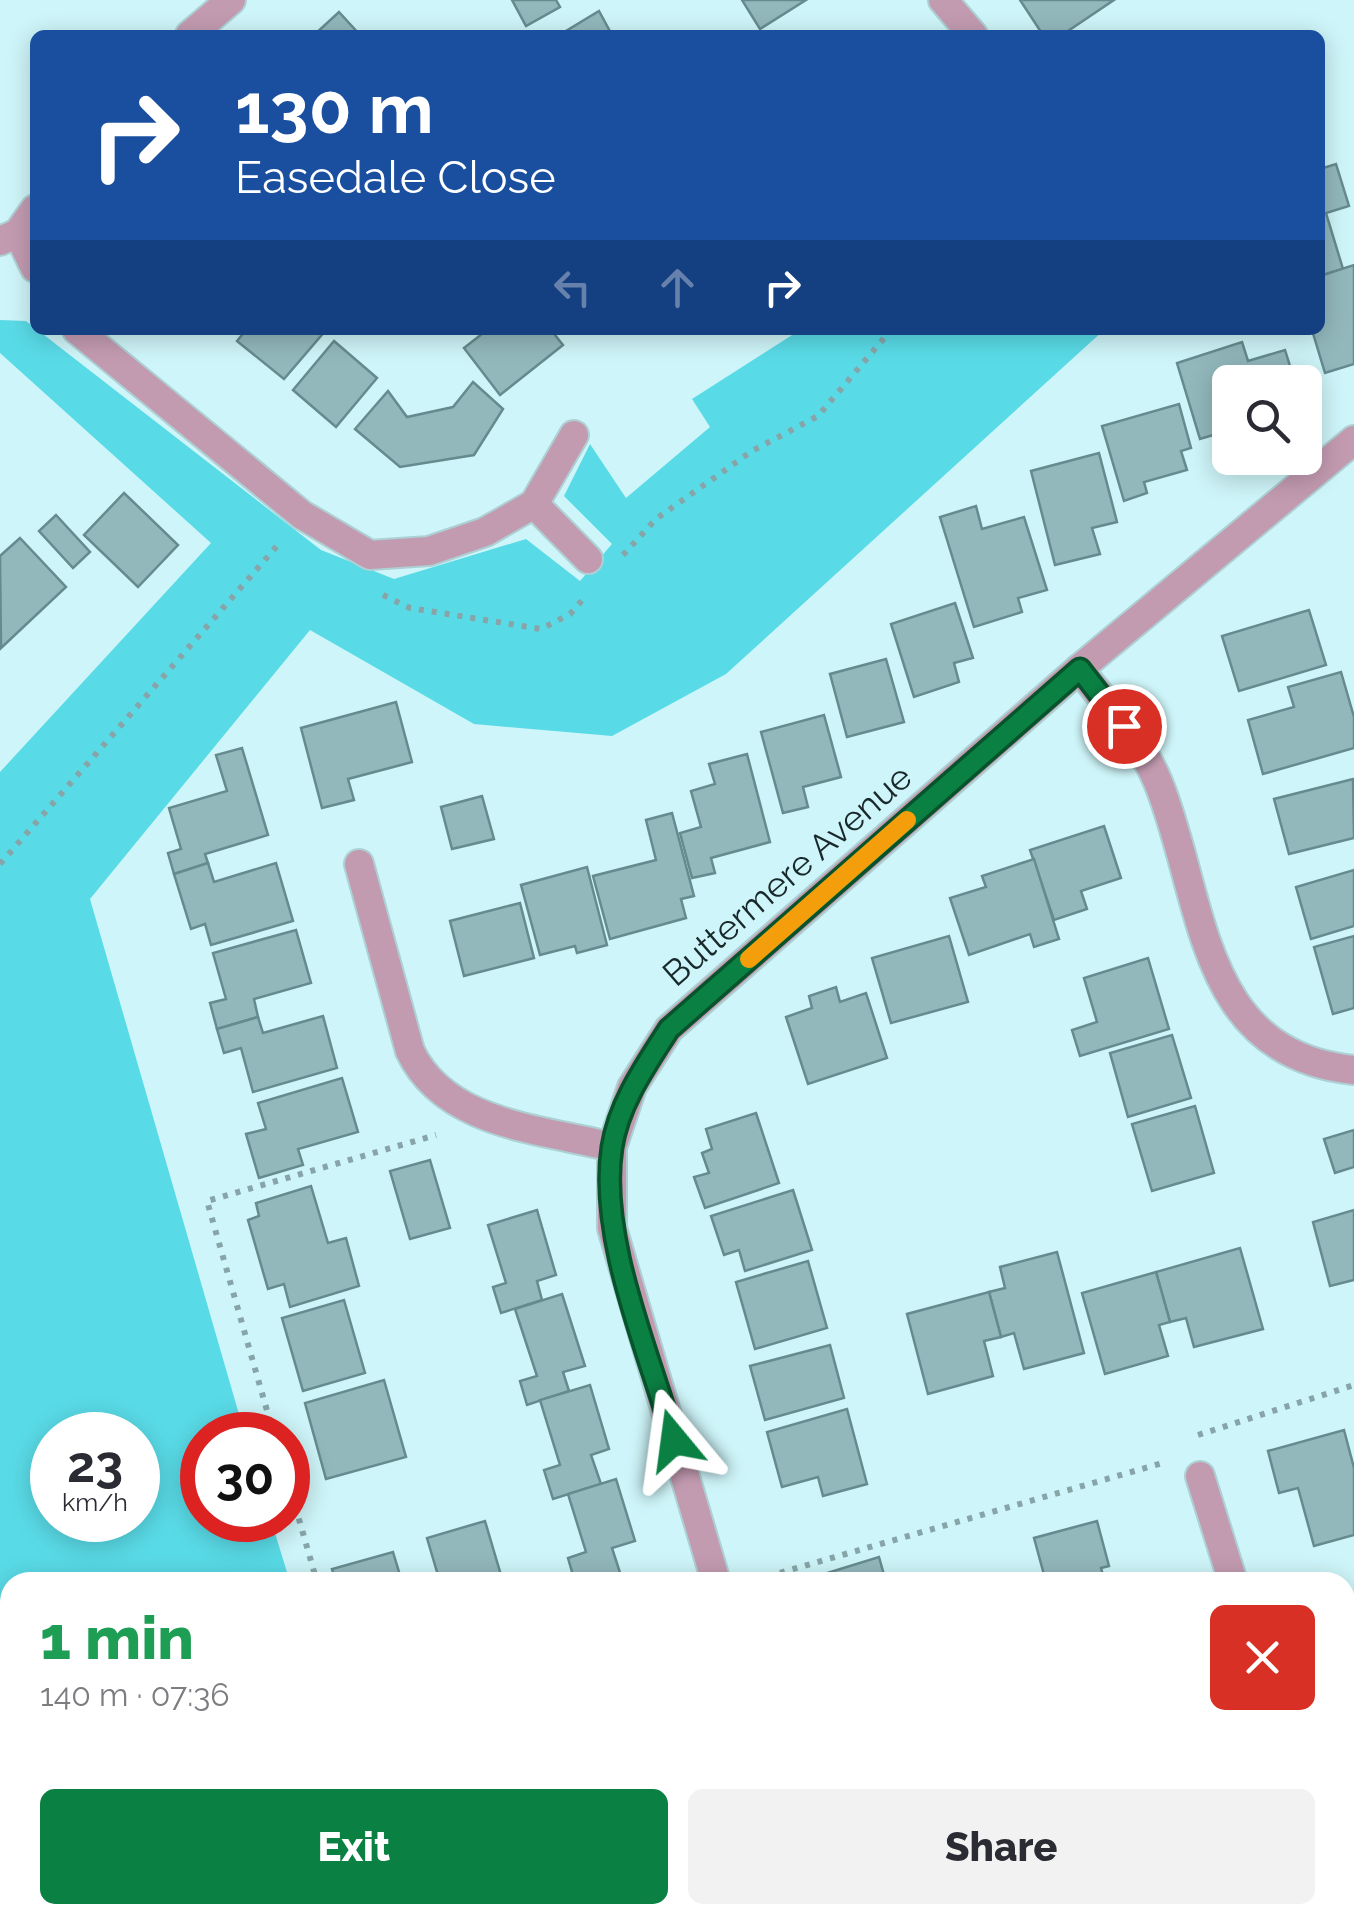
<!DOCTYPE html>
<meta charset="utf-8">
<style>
:root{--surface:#fff;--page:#f2f2f3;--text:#2b2b33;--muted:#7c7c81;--accent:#0b8043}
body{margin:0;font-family:Raleway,sans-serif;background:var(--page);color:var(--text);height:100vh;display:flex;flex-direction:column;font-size:38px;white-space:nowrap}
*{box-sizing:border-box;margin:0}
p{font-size:32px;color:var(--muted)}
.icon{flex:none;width:55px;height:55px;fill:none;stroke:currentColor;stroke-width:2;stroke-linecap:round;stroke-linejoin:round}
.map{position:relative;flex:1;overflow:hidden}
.panel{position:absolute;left:0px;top:1572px;width:1355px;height:352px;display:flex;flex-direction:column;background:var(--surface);border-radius:30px 30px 0 0;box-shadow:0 5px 25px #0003}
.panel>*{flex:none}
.banner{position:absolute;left:30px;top:30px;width:1295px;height:305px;border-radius:15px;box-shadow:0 5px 25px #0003;background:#1a4fa0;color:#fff;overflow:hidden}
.fabs{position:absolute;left:1212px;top:365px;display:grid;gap:20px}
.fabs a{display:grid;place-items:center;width:110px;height:110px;border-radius:15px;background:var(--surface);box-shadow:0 5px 25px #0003;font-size:50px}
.speed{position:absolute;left:30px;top:1412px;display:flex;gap:20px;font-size:50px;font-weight:700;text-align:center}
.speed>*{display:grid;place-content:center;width:130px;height:130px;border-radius:50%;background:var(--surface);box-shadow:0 5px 25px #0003;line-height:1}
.speed small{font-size:25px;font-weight:400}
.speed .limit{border:15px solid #d22;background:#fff;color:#111}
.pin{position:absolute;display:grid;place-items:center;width:85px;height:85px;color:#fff;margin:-42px;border:5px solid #fff;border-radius:50%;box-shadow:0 2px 10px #0007}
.me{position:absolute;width:110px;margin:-55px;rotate:344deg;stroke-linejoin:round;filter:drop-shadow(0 0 8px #0008)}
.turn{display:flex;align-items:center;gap:35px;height:210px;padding:0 40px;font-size:45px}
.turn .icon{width:130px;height:130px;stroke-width:2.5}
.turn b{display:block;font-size:70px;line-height:85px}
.lanes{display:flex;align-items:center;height:95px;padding:0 40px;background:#0003;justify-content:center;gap:50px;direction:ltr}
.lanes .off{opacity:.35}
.round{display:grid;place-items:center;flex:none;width:105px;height:105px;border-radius:15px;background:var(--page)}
.headline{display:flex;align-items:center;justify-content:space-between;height:170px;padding:0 40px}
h1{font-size:60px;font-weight:800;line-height:75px;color:#1e9e55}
.primary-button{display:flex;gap:20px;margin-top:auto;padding:20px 40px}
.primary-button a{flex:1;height:115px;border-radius:15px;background:var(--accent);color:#fff;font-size:40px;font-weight:800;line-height:115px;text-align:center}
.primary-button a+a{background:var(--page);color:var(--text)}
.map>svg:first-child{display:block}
.green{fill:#59dbe7;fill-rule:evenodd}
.building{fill:#92b8bc;stroke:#668b8e;stroke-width:2.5}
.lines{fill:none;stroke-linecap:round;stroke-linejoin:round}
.minor-casing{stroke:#add0d4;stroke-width:32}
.path{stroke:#87a5a8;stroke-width:6;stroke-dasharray:5 8;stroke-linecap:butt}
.minor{stroke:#c39bb1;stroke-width:28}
.route-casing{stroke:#07532c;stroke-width:25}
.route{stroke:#0b8043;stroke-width:18}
.slow{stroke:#f59e0b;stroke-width:18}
.labels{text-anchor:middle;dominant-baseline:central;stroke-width:8;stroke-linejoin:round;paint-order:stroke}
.street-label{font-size:35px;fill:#19282a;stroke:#cef5f9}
</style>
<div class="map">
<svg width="1354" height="1924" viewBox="0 0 1354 1924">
<rect width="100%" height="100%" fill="#cef5f9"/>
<path class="green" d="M 0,320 L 26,321 L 321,550 L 394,579 L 526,539 L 580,581 L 612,544 L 564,496 L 590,444 L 626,498 L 710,427 L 692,399 L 800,330 L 1104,330 L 726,674 L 612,736 L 474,724 L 310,630 L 90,899 L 245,1435 L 202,1435 L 202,1520 L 271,1520 L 290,1582 L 10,1582 L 10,1915 L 266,1915 L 268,1924 L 0,1924 L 0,772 L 211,543 L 0,353 ZM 52,1435 L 138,1435 L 138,1520 L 52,1520 Z"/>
<g class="building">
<path d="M 512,0 L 556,0 L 560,7 L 526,26 Z"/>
<path d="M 742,0 L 806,0 L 760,29 Z"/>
<path d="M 1020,0 L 1114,0 L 1062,35 L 1043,35 Z"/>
<path d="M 599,11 L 612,35 L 562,35 L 561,34 Z"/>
<path d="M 339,12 L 360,35 L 314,35 Z"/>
<path d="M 1336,164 L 1349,206 L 1326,213 L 1343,269 L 1320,276 L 1320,169 Z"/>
<path d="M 1354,265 L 1354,364 L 1325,373 L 1312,330 L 1320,330 L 1320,276 Z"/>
<path d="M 246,330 L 326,330 L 284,379 L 237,341 Z"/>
<path d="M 487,330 L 551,330 L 563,345 L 500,395 L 464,348 Z"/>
<path d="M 334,341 L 377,378 L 336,427 L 293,390 Z"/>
<path d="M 1242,342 L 1248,361 L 1285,350 L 1295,382 L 1230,382 L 1230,430 L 1200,439 L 1177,363 Z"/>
<path d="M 473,382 L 503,409 L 474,455 L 400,467 L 355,429 L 388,391 L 407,417 L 453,407 Z"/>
<path d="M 1179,404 L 1191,448 L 1181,451 L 1187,470 L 1144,482 L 1147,493 L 1124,501 L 1102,426 Z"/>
<path d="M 1099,453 L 1117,522 L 1092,528 L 1100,554 L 1055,565 L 1031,471 Z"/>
<path d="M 124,493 L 178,545 L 138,587 L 84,535 Z"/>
<path d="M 976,506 L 982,529 L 1024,517 L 1047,590 L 1018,598 L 1022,612 L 974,627 L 940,517 Z"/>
<path d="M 56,515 L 90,552 L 73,568 L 39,531 Z"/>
<path d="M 20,538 L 66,587 L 1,648 L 0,556 Z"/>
<path d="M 955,603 L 973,658 L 954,663 L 959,682 L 914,697 L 891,624 Z"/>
<path d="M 1309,610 L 1326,665 L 1239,691 L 1222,636 Z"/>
<path d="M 886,659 L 904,722 L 847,737 L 830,674 Z"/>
<path d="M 1341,672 L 1354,717 L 1354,748 L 1263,774 L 1248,720 L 1294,707 L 1288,687 Z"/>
<path d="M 396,702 L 412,762 L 348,779 L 354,800 L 322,808 L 301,728 Z"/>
<path d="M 824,715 L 841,777 L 803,787 L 808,807 L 783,813 L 761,732 Z"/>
<path d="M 242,748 L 268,835 L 205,854 L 208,863 L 174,874 L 168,853 L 181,849 L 169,808 L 227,791 L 216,755 Z"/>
<path d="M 747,754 L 770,842 L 711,858 L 715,873 L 692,878 L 680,833 L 701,827 L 691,791 L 715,784 L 709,764 Z"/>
<path d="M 1353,779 L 1354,838 L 1289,854 L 1274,799 Z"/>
<path d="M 482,796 L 494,839 L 452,849 L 441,807 Z"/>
<path d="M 672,813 L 694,896 L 681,899 L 686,918 L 610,939 L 593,876 L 656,860 L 646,820 Z"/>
<path d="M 1104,826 L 1121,878 L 1081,891 L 1087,909 L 1054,920 L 1030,850 Z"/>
<path d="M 1034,859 L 1059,939 L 1034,947 L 1030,934 L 969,955 L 950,898 L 986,887 L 982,876 Z"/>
<path d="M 208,863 L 214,882 L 276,863 L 293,921 L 211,945 L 205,924 L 191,929 L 174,874 Z"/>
<path d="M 587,867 L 607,945 L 577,953 L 575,946 L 540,955 L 521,885 Z"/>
<path d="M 1354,870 L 1354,926 L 1311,939 L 1296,887 Z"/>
<path d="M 520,903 L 534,958 L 464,976 L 450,921 Z"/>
<path d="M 296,930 L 311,983 L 254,999 L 258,1017 L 217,1029 L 210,1003 L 226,999 L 213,953 Z"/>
<path d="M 949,936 L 968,1002 L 891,1023 L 872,958 Z"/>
<path d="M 1354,936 L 1354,1008 L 1333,1014 L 1314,947 Z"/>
<path d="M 1148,958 L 1169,1029 L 1080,1056 L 1072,1030 L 1097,1022 L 1084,978 Z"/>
<path d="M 836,987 L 840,1002 L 866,993 L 887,1058 L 808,1084 L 786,1017 L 812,1008 L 809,996 Z"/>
<path d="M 323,1016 L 337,1068 L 253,1092 L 241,1048 L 224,1053 L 217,1029 L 258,1017 L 263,1033 Z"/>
<path d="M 1172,1035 L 1191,1098 L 1128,1117 L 1110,1053 Z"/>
<path d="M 342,1078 L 358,1132 L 298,1149 L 303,1165 L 259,1178 L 246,1134 L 266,1129 L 258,1103 Z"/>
<path d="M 1195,1106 L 1214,1173 L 1152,1191 L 1132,1124 Z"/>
<path d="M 756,1113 L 779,1183 L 705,1208 L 694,1177 L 709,1173 L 702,1153 L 712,1149 L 706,1129 Z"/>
<path d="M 1354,1130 L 1354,1167 L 1335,1173 L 1324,1139 Z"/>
<path d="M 430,1160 L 450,1228 L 410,1239 L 390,1171 Z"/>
<path d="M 311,1186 L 328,1243 L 346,1238 L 359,1286 L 290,1307 L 284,1284 L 268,1289 L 248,1220 L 259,1216 L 256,1203 Z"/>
<path d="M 793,1190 L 812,1250 L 745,1271 L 739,1250 L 724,1255 L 711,1216 Z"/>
<path d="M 537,1210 L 556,1275 L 537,1281 L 542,1300 L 501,1313 L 493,1287 L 506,1283 L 488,1225 Z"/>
<path d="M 1354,1210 L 1354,1280 L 1330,1286 L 1313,1222 Z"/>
<path d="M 1240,1248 L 1263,1329 L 1194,1347 L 1186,1318 L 1170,1322 L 1156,1272 Z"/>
<path d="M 1057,1252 L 1084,1353 L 1024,1369 L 1014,1333 L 1001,1337 L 989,1292 L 1005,1288 L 1000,1267 Z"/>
<path d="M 808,1261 L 827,1328 L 755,1349 L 736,1282 Z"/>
<path d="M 1156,1272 L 1170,1322 L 1159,1325 L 1168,1356 L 1105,1374 L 1082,1293 Z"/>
<path d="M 989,1292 L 1001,1337 L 984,1341 L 993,1376 L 928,1394 L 907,1314 Z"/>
<path d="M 562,1294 L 585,1366 L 563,1372 L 569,1391 L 527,1405 L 520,1381 L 537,1376 L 515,1309 Z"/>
<path d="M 344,1300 L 365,1373 L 303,1391 L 282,1318 Z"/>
<path d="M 830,1345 L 844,1398 L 765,1420 L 750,1366 Z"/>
<path d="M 384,1380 L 406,1457 L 326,1479 L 305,1403 Z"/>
<path d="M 590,1385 L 609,1449 L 591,1455 L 601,1484 L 553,1499 L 544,1470 L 560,1465 L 540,1400 Z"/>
<path d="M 847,1409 L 867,1484 L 823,1496 L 818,1477 L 782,1487 L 767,1432 Z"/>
<path d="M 1344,1430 L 1354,1468 L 1354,1535 L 1314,1546 L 1298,1488 L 1279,1493 L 1268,1451 Z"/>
<path d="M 616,1479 L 635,1541 L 612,1548 L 623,1582 L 575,1582 L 568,1558 L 586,1552 L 568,1494 Z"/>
<path d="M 485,1521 L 503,1582 L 440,1582 L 427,1538 Z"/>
<path d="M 1097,1521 L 1109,1566 L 1101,1568 L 1105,1582 L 1046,1582 L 1034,1538 Z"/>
<path d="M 393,1552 L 402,1582 L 336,1582 L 332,1569 Z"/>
<path d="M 879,1557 L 886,1582 L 816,1582 L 814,1577 Z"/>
<path d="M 1354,1614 L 1354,1673 L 1353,1673 L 1345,1648 L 1345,1616 Z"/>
<path d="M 376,1915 L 431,1915 L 434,1924 L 379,1924 Z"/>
<path d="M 917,1915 L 981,1915 L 984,1924 L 919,1924 Z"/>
<path d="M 1002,1915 L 1053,1915 L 1018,1924 L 1004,1924 Z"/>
</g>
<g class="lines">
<g class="minor-casing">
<g id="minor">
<path d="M 943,0 L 973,35"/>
<path d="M 190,35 L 231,0"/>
<path d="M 18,233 L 35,268"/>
<path d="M 0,241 L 18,233 L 35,209"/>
<path d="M 77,330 L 302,515 L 370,555 L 429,551 L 485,532 L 534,504"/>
<path d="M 574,435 L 534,504 L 588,559"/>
<path d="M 1079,669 C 1107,705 1141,740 1158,782 C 1205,897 1196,1054 1354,1070"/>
<path d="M 359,864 L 410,1051 C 445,1125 541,1129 612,1147"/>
<path d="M 1200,1476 L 1233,1582"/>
<path d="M 716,1582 L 612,1228 L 612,1147 L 632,1087 L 669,1029 L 1079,669 L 1354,440"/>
<path d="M 515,1915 L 518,1924"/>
<path d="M 794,1915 L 795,1924"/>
<path d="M 1260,1924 L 1268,1915"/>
</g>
</g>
<g class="path">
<path d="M 623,555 L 656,519 L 752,451 L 818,416 L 891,330"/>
<path d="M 383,595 L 410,608 L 541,629 L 570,614 L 585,597"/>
<path d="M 0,864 L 277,546"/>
<path d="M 274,1435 L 207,1201 L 436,1135"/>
<path d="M 1198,1435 L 1354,1385"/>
<path d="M 288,1481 L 317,1582"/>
<path d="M 755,1580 L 1166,1462"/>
</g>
<use href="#minor" class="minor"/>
</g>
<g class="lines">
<g class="route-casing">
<path id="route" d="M 674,1440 C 649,1352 598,1238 612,1147 C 619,1103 646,1065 669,1029 L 1080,669 L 1124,726"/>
</g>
<use href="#route" class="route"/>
<path class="slow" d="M 749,959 L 907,820"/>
</g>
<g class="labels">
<g class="street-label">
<text transform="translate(787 875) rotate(-41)">Buttermere Avenue</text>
</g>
</g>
</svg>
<div class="fabs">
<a><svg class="icon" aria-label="search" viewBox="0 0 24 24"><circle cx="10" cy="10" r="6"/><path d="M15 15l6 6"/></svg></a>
</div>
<div class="speed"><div>23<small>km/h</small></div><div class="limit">30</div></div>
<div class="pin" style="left:1124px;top:726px;background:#d93025"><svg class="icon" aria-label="arrive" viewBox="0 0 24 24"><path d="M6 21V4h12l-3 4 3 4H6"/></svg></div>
<svg class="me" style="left:674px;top:1440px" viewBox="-20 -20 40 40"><path d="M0-17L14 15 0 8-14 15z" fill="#0b8043" stroke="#fff" stroke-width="4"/></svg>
<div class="banner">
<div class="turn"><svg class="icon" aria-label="right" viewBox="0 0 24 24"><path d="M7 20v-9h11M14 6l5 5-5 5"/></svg><div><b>130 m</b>Easedale Close</div></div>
<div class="lanes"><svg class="icon off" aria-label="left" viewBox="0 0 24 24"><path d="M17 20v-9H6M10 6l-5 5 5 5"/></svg><svg class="icon off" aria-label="ahead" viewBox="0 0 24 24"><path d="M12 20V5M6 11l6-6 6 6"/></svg><svg class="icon" aria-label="right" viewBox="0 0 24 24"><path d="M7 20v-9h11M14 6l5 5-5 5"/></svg></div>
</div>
<section class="panel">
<div class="headline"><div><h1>1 min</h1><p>140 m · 07:36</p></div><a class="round" style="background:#d93025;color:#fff"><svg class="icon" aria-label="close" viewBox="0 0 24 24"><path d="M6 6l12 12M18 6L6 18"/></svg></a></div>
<div class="primary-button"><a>Exit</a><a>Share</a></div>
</section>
</div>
